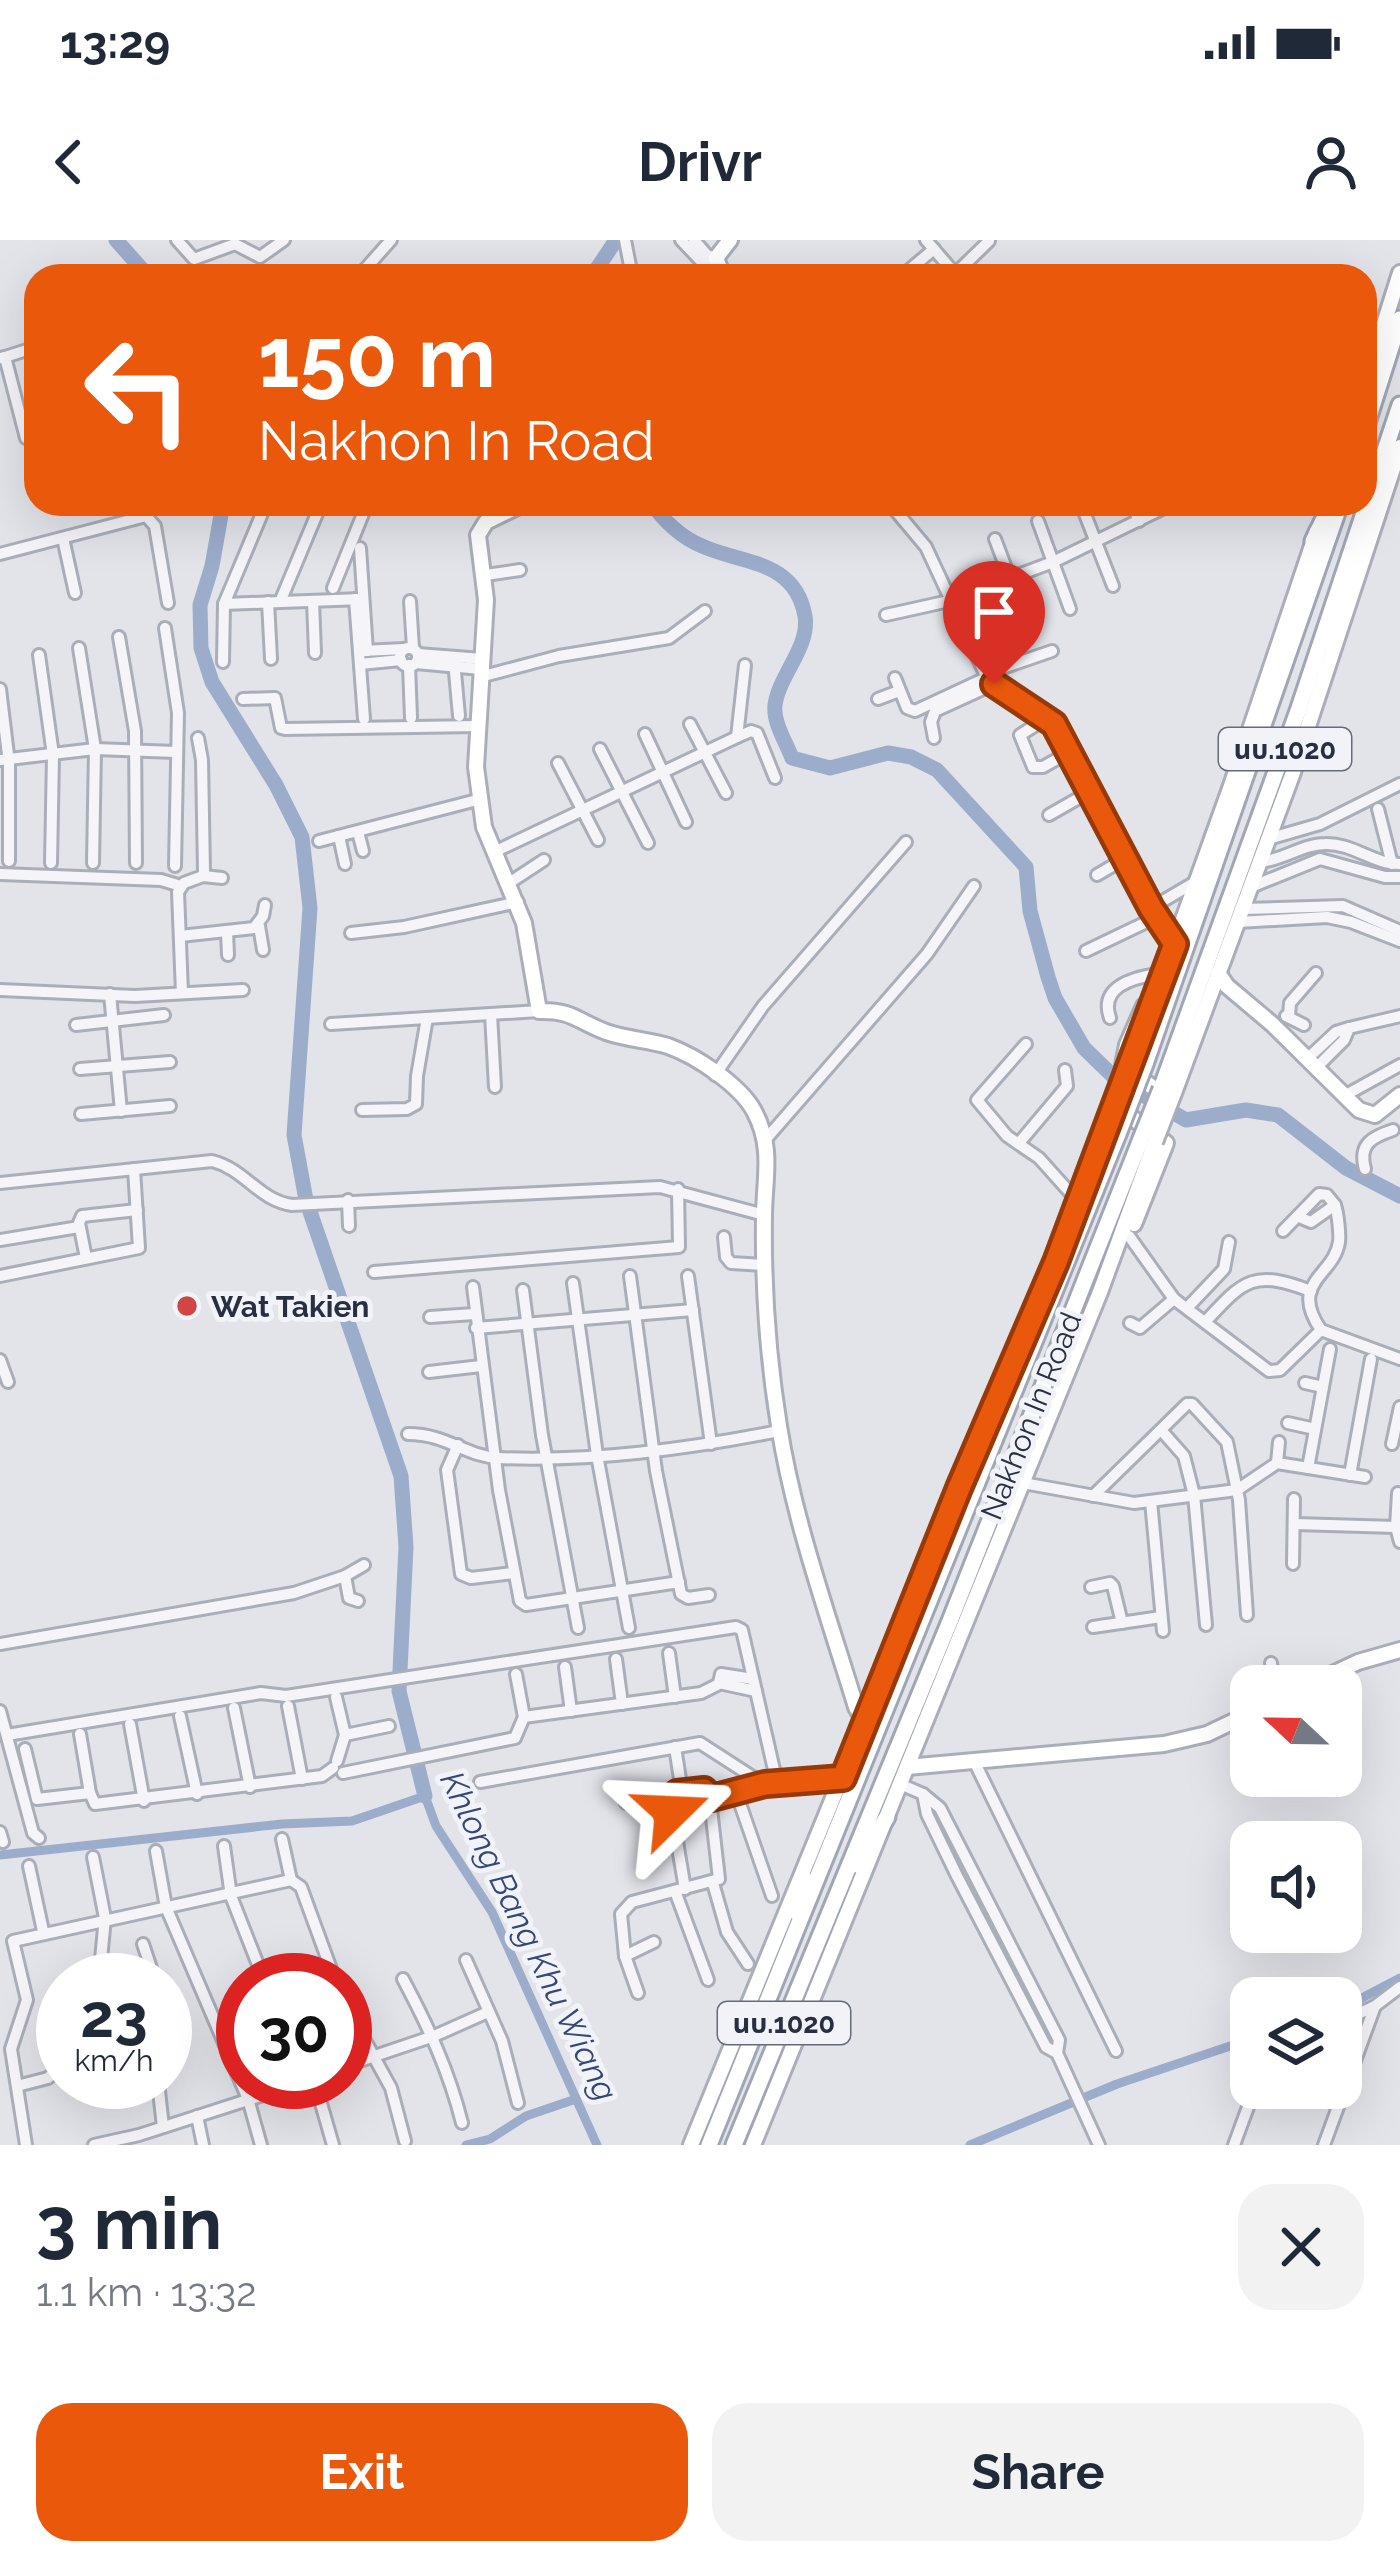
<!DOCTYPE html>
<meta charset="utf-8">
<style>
:root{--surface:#fff;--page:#f2f2f3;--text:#1f2937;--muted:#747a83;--accent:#ea580c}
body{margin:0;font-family:Raleway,"Noto Sans Thai",sans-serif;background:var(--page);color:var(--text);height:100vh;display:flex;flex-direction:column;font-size:45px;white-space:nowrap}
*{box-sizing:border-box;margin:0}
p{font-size:39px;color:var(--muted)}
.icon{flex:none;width:66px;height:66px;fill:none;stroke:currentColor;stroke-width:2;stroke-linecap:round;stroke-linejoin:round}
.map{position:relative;height:1905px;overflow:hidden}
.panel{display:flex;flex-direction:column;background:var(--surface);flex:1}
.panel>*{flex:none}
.guide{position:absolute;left:24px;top:24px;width:1353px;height:252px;border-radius:36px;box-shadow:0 12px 48px #0002;background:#ea580c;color:#fff;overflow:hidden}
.needle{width:78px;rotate:292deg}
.tools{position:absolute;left:1230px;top:1425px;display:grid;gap:24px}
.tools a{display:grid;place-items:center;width:132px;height:132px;border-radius:24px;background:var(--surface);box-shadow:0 12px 48px #0002;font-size:60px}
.speed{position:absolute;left:36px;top:1713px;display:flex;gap:24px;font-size:60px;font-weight:700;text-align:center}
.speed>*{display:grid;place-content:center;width:156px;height:156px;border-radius:50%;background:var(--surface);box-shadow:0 12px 48px #0002;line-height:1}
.speed small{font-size:30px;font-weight:400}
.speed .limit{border:18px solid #d22;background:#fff;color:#111}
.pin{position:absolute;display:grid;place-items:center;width:102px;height:102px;color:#fff;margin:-123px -51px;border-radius:50% 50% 50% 0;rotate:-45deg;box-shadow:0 0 12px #0007}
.pin .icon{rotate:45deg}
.me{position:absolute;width:132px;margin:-66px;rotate:69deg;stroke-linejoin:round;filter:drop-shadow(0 0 9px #0008)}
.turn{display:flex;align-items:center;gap:42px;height:252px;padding:0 36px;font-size:54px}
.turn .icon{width:156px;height:156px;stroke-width:2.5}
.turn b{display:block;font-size:84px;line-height:102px}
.round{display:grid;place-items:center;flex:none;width:126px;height:126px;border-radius:36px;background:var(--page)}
.overview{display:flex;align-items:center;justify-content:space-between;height:204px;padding:0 36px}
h1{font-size:72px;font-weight:700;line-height:90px}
.cta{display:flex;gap:24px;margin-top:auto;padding:24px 36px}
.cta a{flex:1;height:138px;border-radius:36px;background:var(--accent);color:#fff;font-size:48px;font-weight:700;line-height:138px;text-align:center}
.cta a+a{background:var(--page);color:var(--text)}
.status{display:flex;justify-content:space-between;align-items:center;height:84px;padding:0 60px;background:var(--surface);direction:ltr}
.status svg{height:33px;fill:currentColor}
header{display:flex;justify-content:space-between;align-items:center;height:156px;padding:0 36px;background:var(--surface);font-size:54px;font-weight:700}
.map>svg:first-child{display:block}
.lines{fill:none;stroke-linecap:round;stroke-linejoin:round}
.canal{stroke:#9caccb;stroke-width:9}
.river{stroke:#9caccb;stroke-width:15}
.street-casing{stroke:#aaaeb8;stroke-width:16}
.secondary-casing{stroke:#aaaeb8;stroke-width:20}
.primary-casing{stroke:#a1a6b6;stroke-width:21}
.street{stroke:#f5f5f9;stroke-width:10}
.secondary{stroke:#fff;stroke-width:14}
.primary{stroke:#fff;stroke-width:15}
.secondary-bridge-casing{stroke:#aaaeb8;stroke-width:20;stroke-linecap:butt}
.primary-bridge-casing{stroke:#a1a6b6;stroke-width:21;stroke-linecap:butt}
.secondary-bridge{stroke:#fff;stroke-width:14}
.primary-bridge{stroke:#fff;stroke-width:15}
.route-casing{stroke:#983908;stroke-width:30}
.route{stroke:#ea580c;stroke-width:21}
.poi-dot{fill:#d14645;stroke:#f1f3f8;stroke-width:4.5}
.labels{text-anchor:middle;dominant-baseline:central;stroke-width:10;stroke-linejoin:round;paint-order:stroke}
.shield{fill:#f1f3f8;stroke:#656a79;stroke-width:3}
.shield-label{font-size:27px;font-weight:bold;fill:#292f43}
.poi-label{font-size:30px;font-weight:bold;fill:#292f43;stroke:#f1f3f8;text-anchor:start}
.street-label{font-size:30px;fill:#292f43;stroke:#f1f3f8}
.water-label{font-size:33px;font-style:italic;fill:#334778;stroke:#f1f3f8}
</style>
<div class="status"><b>13:29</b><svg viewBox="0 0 49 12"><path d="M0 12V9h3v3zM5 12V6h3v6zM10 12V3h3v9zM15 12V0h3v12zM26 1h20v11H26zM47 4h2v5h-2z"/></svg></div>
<header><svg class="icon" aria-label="back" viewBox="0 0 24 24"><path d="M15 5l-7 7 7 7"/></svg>Drivr<svg class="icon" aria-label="person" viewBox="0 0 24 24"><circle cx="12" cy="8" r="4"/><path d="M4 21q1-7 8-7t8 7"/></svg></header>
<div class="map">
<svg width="1400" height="1905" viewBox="0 0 1400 1905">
<rect width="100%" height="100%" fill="#e2e4ea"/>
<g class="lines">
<g class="canal">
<path d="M 0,1615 L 282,1584 L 352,1581 L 425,1556 L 436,1586 L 492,1672 L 597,1905"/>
<path d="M 1341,1769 L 1400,1738"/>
<path d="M 466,1905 L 490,1899 L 526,1876 L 576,1859"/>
<path d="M 970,1905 L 1117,1844 L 1251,1799"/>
</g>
<g class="river">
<path d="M 116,0 L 148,36"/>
<path d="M 592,36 L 616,0"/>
<path d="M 223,264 L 212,326 L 200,365 L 201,408 L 212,442 L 276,545 L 302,597 L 310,668 L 294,895 L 306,960 L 401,1236 L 406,1307 L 399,1451 L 425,1556"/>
<path d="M 652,264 C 664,281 682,298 702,306 C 741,324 795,319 805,376 C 810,407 779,435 775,465 C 773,483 786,502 792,518 L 830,528 L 888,513 L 911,517 L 937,530 L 1026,627 L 1030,671 L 1048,737 L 1055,758 L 1084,808 L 1117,840 L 1186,880 L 1246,870 L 1278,875 L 1346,928 L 1400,956"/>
</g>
<g class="street-casing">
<g id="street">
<path d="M 177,0 L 194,19 L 235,4 L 260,17 L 284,0"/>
<path d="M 625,0 L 632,36"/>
<path d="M 681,0 L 700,20 L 718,26"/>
<path d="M 694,0 L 707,15 L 716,18"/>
<path d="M 926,0 L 957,36"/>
<path d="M 955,34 L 989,1"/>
<path d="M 359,36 L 391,0"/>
<path d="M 902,36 L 934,9"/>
<path d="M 5,117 L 36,107"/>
<path d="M 0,118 L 5,117 L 26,198 L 36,204"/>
<path d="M 266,264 L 224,364 L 363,359"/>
<path d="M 863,264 L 882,264"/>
<path d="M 890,264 L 926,307 L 985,434 L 994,444 L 1054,484 L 1151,668 L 1175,704"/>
<path d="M 1081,264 L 1113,346"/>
<path d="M 1132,264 L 1139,281"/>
<path d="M 1038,281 L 1070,369"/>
<path d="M 63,298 L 75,353"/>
<path d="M 995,299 L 1026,381"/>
<path d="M 360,308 L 367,411"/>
<path d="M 0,314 L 146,276 L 155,286 L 168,363"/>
<path d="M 486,335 L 520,330"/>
<path d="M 333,348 L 367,264"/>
<path d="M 355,359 L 364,479"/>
<path d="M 313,361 L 315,413"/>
<path d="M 410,361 L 413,408"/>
<path d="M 268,362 L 271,419"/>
<path d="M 280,362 L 321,264"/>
<path d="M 886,375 L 949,361 L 1053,322 L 1172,264"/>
<path d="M 165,388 L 178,473 L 175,626"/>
<path d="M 119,397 L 135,491 L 136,623"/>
<path d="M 79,408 L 95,509 L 93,623"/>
<circle cx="409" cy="417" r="9"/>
<path d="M 362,411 L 404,409"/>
<path d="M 418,414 L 482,419"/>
<path d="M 39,415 L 53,515 L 51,623"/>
<path d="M 454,421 L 459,476"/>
<path d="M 223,422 L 224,364"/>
<path d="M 416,423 L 481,429"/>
<path d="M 360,424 L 401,420"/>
<path d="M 409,425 L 411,478"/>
<path d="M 985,434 L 1052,411"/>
<path d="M 480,437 L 559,416 L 669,398 L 705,371"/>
<path d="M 895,438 L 907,468 L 915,471 L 988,437"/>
<path d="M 0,449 L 9,523 L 9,621"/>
<path d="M 243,459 L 275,458 L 281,488 L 285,489 L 478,486"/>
<path d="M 878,459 L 899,451"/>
<path d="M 1047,478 L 1020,495 L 1033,527 L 1043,527 L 1071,511"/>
<path d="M 690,484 L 726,553"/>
<path d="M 645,494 L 686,582"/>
<path d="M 737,497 L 751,491 L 757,493 L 775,538"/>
<path d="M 934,498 L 931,482 L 935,471 L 994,444"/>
<path d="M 600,509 L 648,603"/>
<path d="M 0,520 L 95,509 L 176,512"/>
<path d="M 558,523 L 598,600"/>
<path d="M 1378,569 L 1392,624"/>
<path d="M 1049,575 L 1091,551"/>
<path d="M 358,592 L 363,611"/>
<path d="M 339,596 L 345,624"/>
<path d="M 1268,599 L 1320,584 L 1400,544"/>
<path d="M 319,601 L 477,560"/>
<path d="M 494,612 L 737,497 L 745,425"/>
<path d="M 1260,622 C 1283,620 1303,604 1325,604 C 1353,603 1373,624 1400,624"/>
<path d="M 0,634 L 161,640 L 181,646"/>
<path d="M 1097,635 L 1126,618"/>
<path d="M 203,636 L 222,638"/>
<path d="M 509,643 L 544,620"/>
<path d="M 1251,647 L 1320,619 L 1385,637 L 1400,637"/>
<path d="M 1151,668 L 1197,641"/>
<path d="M 1243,669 L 1343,666 L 1400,691"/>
<path d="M 1238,682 L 1327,677 L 1351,682 L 1400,701"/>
<path d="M 259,686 L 263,710"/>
<path d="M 227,692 L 228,715"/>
<path d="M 351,693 L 404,687 L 518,662"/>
<path d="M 180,696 L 254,688 L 263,676 L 265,665"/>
<path d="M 1086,711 L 1157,677"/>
<path d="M 0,750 L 135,756 L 243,750"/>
<path d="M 182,753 L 178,652 L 184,643 L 203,636 L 204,632 L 202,520 L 198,498"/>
<path d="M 110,754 L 121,871"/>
<path d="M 491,774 L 495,847"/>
<path d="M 1286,776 L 1304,785"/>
<path d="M 1289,776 L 1290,763 L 1316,733"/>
<path d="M 1110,778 C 1099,747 1132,738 1157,734"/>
<path d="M 331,784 L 539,771"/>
<path d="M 76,785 L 164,775"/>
<path d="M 1349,788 L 1400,776"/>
<path d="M 1026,804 L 977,860 L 1007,896 L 1039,918 L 1074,957"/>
<path d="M 1307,819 L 1336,792 L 1349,788 L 1344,800 L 1316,828"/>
<path d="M 80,829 L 170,822"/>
<path d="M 715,835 L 763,766 L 906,602"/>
<path d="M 1344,856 L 1400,825"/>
<path d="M 362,870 L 407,869 L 416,864 L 417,836 L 427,778"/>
<path d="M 81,874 L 170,866"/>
<path d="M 766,899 L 927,714 L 974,646"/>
<path d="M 1019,903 L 1067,846 L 1065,830"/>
<path d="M 1365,929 C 1358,904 1372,897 1393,890"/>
<path d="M 0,943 L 212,921 C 245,929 258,960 292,965 L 660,947 L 764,975"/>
<path d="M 348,960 L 349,986"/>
<path d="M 1299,977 L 1311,982 L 1335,965 C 1338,974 1340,995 1339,1002 C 1334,1036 1288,1042 1321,1090"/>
<path d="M 1283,991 L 1319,954 L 1327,955 L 1335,965"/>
<path d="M 1129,996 L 1174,1059 L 1269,1131 L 1280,1130 L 1321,1090 L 1400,1119"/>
<path d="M 724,997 L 726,1017 L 731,1023 L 765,1025"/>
<path d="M 0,1000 L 79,987"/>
<path d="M 86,1018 L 79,983 L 82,976 L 137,970"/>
<path d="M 374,1032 L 679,1007 L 678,949"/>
<path d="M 0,1036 L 139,1008 L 134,929"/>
<path d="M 630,1036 L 656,1231 L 681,1354 L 688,1358 L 709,1355"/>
<path d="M 688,1036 L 711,1204"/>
<path d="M 573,1043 L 597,1215 L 629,1388"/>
<path d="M 473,1047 L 499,1250 L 520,1361 L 526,1365 L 546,1362 L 679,1342"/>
<path d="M 523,1050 L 542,1195 L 578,1388"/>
<path d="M 1187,1068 L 1224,1029 L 1229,1002"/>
<path d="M 430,1077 L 474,1074"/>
<path d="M 1205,1082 C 1244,1040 1253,1029 1311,1051"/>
<path d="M 1130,1083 L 1140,1088 L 1174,1059"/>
<path d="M 476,1088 L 693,1070"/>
<path d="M 0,1120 L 8,1142"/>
<path d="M 429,1132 L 481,1126"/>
<path d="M 1305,1143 L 1323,1147"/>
<path d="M 1288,1183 L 1315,1189"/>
<path d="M 1161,1190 L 1184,1216 L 1194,1255 L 1206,1385"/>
<path d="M 408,1194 C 447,1194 465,1216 498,1218 C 592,1222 687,1209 779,1191"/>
<path d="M 1392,1204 L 1400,1167"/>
<path d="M 458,1205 L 447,1230 L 461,1334 L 471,1338 L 513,1333"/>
<path d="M 1277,1223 L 1279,1202"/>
<path d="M 1308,1228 L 1330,1109"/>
<path d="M 1350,1235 L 1371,1119"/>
<path d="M 1023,1243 L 1134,1263 L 1237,1250 L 1277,1223 L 1365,1237"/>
<path d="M 1398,1253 L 1396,1287 L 1400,1302"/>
<path d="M 1093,1256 L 1187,1164 L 1192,1164 L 1227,1202 L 1239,1260 L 1247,1375"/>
<path d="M 1151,1261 L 1163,1391"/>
<path d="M 1295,1284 L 1396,1287"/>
<path d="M 1293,1324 L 1294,1259"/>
<path d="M 345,1336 L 349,1358 L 358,1361"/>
<path d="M 1091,1347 L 1110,1343 L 1113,1346 L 1122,1383"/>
<path d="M 1093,1387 L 1161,1377"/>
<path d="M 0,1404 L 294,1353 L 345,1336 L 364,1325"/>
<path d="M 669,1413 L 675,1457"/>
<path d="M 616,1419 L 622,1464"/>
<path d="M 1271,1423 L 1274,1446"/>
<path d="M 565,1427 L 571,1471"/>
<path d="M 516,1434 L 524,1477"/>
<path d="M 753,1439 L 721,1434 L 719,1443 L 756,1451"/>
<path d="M 336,1457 L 345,1495 L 337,1521"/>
<path d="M 288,1466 L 302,1539"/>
<path d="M 234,1468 L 250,1547"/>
<path d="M 0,1471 L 33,1593 L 39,1598"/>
<path d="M 180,1476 L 197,1554"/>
<path d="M 130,1484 L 144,1561"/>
<path d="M 80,1494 L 90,1553"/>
<path d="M 7,1495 L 261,1453 L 286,1456 L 736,1387 L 742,1390 L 777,1543"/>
<path d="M 345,1495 L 389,1486"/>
<path d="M 675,1507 L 682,1552"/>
<path d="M 25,1509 L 37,1559 L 90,1553 L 95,1564 L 322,1536 L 333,1528"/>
<path d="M 974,1521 L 1116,1811"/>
<path d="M 343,1533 L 515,1498 L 524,1477 L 701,1453 L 719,1444"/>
<path d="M 480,1542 L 700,1503 L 765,1545 L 843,1538"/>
<path d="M 900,1544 L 923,1554 L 940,1568 L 1059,1800 L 1057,1813 L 1099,1905"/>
<path d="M 736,1552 L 772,1656"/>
<path d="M 677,1553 L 672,1572 L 685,1649"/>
<path d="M 923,1554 L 927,1574 L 957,1636 L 1046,1807 L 1057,1813"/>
<path d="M 626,1563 L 700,1549 L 712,1558"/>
<path d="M 0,1592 L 3,1602"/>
<path d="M 282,1599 L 291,1640 L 301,1647 L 335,1740"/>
<path d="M 224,1606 L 231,1656 L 264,1740"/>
<path d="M 156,1611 L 166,1667 L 248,1859 L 261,1905"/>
<path d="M 93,1617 L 105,1678 L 99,1740"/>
<path d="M 29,1626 L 43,1691"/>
<path d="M 713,1643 L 727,1692 L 748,1724"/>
<path d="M 675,1651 L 708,1740"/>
<path d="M 625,1716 L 654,1702"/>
<path d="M 466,1720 L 502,1801 L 518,1863"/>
<path d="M 403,1739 C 428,1786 449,1831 462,1883"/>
<path d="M 138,1740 L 149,1735 L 151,1728 L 143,1704"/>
<path d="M 638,1753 L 625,1716 L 621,1674 L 632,1662 L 719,1639 L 710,1560 L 765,1545"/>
<path d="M 345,1764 L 391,1848 L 405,1901"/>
<path d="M 1341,1782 L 1375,1766 L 1400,1747"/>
<path d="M 345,1826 L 434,1796 L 488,1772"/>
<path d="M 158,1842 L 163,1887"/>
<path d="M 297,1842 L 312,1854 L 324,1850 L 328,1842"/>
<path d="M 17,1846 L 48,1838 L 63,1824"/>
<path d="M 318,1853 L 333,1905"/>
<path d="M 197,1876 L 203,1905"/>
<path d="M 26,1905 L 11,1809 L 27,1760 L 13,1701 L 291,1640"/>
<path d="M 94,1905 L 139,1895 L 297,1844"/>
<path d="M 1234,1905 L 1255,1848"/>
<path d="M 1324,1905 L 1375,1766"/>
</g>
</g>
<g class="secondary-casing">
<g id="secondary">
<path d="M 723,36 L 716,18 L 730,0"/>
<path d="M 1365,144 L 1400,33"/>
<path d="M 523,264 L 486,282 L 478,295 L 486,360 L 476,527 L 484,587 L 524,683 L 539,771 C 572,770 577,781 606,792 C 626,799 648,800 668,806 C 696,816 740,845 754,871 C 774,908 764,939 764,977 C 763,1047 768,1118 779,1186 C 794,1281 828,1375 856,1467 L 865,1483"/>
<path d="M 1218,733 L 1227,746 L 1272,784 L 1359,870 L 1375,875 L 1400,855"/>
<path d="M 1144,766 L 1127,805 L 1123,825 L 1164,856"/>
<path d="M 1133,819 L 1232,543 L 1317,291"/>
<path d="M 1174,853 L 1292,535 L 1400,207"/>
<path d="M 1119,868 L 1166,903 L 1134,984"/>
<path d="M 1307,1446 L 1358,1422 L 1400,1410"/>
<path d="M 907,1527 L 1164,1504 L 1207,1494 L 1251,1473"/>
<path d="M 691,1905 L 960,1248 L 1056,1022 L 1105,889"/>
<path d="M 753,1905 L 1100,1052 L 1155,902"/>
</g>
</g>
<g class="primary-casing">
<g id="primary">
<path d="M 1365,189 L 1400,79"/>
<path d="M 1313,301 L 1331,264"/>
<path d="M 1145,824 L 1340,264"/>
<path d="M 1161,849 L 1298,471 L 1400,165"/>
<path d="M 857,1625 L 887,1577"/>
<path d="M 796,1672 L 803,1637"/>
<path d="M 709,1905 L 1118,894"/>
<path d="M 734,1905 L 950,1381 L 1141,899"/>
</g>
</g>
<use href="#street" class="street"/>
<use href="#secondary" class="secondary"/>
<use href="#primary" class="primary"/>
<g class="secondary-bridge-casing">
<g id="secondary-bridge">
<path d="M 1105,889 L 1133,819"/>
<path d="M 1155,902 L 1174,853"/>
</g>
</g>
<g class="primary-bridge-casing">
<g id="primary-bridge">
<path d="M 1118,894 L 1145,824"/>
<path d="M 1141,899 L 1161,849"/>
</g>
</g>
<use href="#secondary-bridge" class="secondary-bridge"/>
<use href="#primary-bridge" class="primary-bridge"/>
</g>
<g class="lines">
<g class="route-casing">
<path id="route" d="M 672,1572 L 677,1553 L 704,1550 L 712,1558 L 765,1544 L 843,1538 L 959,1248 L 1056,1022 L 1175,704 L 1151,668 L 1054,484 L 994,444"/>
</g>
<use href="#route" class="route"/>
</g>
<circle class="poi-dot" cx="187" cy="1066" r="12"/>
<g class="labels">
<g class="shield">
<rect x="1219" y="488" width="132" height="42" rx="9"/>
<rect x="718" y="1762" width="132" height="42" rx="9"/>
</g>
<g class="shield-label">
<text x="1285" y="509">นบ.1020</text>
<text x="784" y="1783">นบ.1020</text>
</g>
<g class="poi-label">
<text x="211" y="1066">Wat Takien</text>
</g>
<g class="street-label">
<text transform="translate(1031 1176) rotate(-68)">Nakhon In Road</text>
</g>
<g class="water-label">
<text transform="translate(529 1696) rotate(64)">Khlong Bang Khu Wiang</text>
</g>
</g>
</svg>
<div class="tools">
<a><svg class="needle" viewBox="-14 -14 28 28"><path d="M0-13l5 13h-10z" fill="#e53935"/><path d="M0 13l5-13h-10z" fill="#747a83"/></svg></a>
<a><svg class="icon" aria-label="sound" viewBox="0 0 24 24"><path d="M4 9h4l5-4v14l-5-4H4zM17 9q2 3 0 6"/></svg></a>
<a><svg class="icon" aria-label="layers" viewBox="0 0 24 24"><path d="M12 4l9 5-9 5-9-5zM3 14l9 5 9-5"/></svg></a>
</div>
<div class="speed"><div>23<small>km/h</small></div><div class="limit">30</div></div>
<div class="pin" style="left:994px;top:444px;background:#d93025"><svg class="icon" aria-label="arrive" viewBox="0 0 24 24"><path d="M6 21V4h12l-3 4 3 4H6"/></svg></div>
<svg class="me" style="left:672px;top:1572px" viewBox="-20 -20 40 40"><path d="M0-17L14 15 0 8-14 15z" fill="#ea580c" stroke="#fff" stroke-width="4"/></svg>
<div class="guide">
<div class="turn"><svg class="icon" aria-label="left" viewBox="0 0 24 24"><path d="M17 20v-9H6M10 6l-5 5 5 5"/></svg><div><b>150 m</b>Nakhon In Road</div></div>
</div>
</div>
<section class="panel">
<div class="overview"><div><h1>3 min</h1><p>1.1 km · 13:32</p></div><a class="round"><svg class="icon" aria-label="close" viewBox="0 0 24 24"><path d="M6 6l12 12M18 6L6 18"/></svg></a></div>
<div class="cta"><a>Exit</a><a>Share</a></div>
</section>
